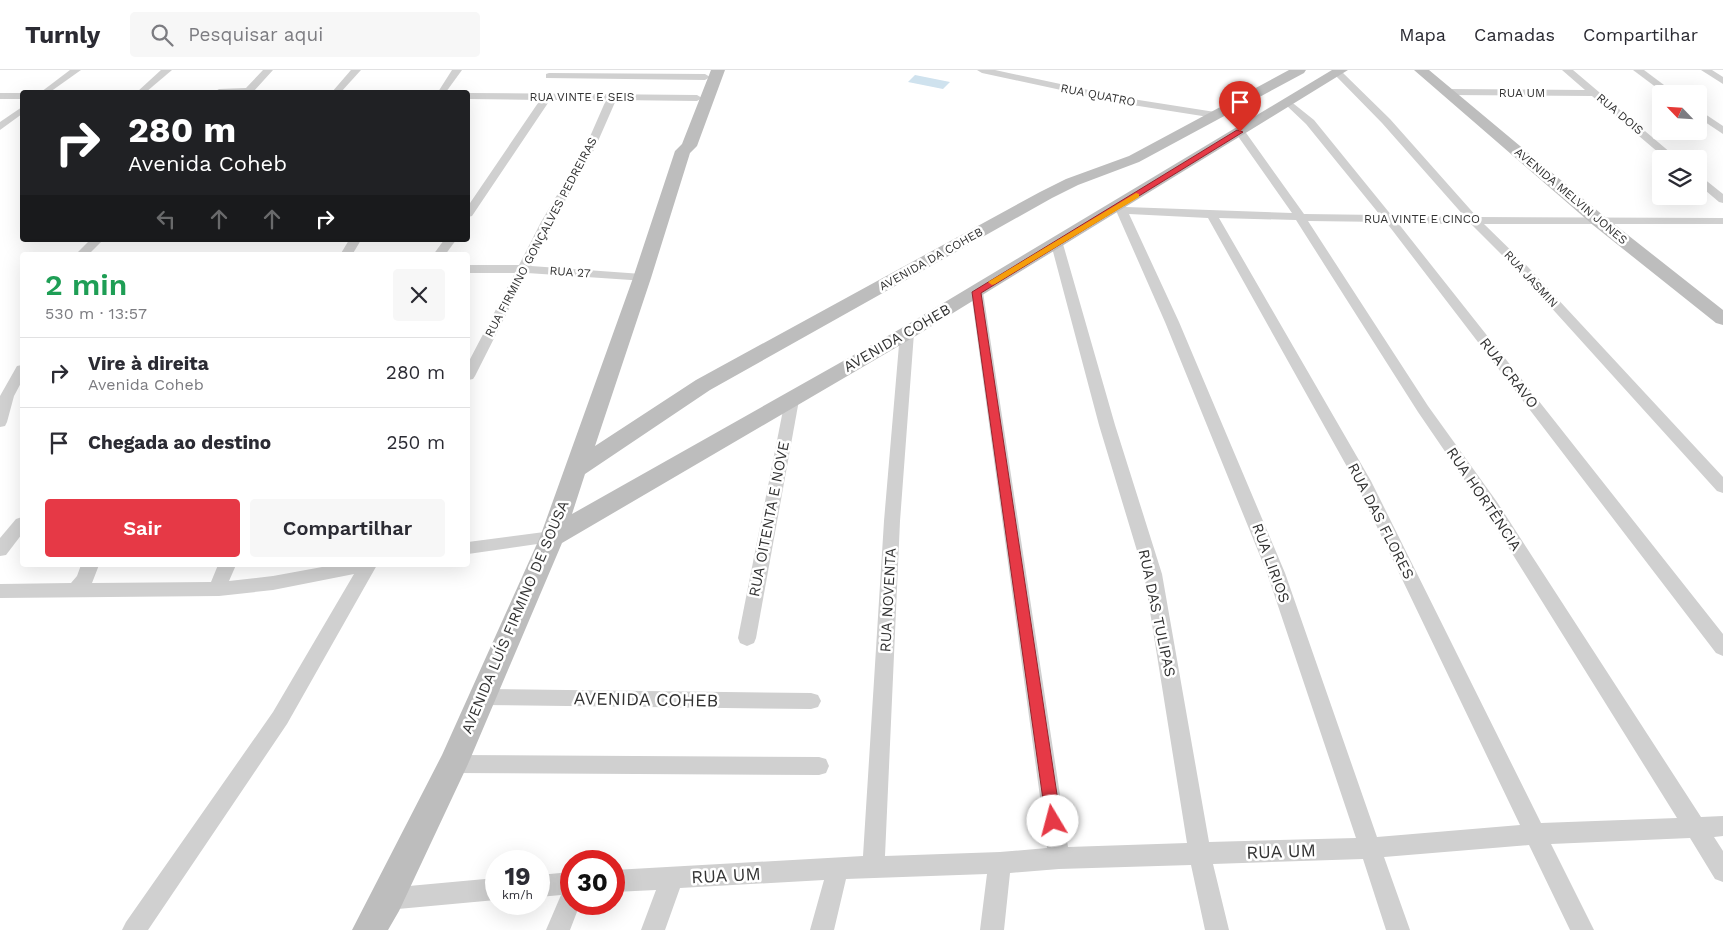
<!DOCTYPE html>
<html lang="pt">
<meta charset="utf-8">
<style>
:root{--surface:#fff;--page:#f7f7f7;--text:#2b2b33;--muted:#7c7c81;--line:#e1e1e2;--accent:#e63946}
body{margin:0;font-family:"Work Sans",sans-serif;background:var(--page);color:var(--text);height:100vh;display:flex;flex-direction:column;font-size:19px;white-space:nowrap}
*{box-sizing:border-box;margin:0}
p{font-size:16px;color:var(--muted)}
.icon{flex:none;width:28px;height:28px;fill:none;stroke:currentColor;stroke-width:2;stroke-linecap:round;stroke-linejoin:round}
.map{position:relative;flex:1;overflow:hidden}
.sheet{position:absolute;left:20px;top:182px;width:450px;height:315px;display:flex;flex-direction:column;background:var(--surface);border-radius:5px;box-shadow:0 5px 20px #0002}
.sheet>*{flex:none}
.top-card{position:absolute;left:20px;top:20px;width:450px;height:152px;border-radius:5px;box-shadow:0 5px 20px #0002;background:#202124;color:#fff;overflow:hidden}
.needle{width:32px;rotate:295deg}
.tools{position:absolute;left:1652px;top:15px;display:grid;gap:10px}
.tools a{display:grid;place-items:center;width:55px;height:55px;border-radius:5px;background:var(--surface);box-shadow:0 5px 20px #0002;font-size:25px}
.speed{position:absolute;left:485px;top:780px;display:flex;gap:10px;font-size:25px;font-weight:700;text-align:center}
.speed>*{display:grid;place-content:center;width:65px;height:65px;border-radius:50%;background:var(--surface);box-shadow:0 5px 20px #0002;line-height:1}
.speed small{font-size:12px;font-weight:400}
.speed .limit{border:8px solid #d22;background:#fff;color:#111}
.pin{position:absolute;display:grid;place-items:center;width:42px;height:42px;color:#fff;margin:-51px -21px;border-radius:50% 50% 50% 0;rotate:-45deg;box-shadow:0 0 5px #0007}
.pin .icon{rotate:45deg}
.me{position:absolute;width:55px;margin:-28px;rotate:352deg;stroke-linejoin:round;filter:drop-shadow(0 0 4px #0008)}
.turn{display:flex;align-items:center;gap:18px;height:105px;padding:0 25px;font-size:22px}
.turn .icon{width:65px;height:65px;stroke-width:2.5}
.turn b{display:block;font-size:35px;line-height:42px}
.lanes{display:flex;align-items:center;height:48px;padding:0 25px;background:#0003;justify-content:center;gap:25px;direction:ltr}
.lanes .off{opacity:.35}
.round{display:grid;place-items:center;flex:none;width:52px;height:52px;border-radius:5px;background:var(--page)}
.overview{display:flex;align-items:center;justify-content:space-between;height:85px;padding:0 25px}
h1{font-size:30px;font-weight:600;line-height:38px;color:#1e9e55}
.cta{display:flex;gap:10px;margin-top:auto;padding:10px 25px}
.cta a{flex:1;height:58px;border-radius:5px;background:var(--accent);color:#fff;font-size:20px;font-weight:600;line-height:58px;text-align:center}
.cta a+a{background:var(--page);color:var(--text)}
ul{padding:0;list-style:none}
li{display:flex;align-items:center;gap:15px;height:70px;padding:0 25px;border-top:1px solid var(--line)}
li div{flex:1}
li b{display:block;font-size:19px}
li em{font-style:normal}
header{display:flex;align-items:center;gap:30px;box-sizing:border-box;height:70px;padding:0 25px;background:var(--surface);border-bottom:1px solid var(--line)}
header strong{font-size:24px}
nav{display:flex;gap:28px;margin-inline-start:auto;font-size:18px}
.search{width:350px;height:45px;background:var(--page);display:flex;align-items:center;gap:12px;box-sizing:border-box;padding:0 18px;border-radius:5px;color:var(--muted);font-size:19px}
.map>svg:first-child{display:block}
.water{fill:#cfe2ee}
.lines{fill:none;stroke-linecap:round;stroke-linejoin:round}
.minor{fill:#d0d0d0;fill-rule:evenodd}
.secondary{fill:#bdbdbd;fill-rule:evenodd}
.route{fill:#e63946;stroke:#96252e}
.slow{fill:#f59e0b}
.labels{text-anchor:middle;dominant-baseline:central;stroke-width:5;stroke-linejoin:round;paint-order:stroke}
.far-street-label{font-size:12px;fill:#333;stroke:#fff}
.street-label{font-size:15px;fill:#333;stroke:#fff}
.near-street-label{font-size:18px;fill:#333;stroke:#fff}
</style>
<header>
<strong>Turnly</strong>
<div class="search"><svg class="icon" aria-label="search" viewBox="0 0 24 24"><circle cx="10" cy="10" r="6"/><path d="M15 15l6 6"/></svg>Pesquisar aqui</div>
<nav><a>Mapa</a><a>Camadas</a><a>Compartilhar</a></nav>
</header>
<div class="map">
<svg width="1723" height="860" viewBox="0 0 1723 860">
<rect width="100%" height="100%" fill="#fff"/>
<path class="water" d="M 915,5 L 950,12 L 943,19 L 908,12 Z"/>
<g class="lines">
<g class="minor">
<path d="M 70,0 L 81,0 L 50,22 L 41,22 Z"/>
<path d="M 161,0 L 172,0 L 146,22 L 137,22 Z"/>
<path d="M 263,0 L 273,0 L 253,22 L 214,22 L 219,19 L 246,18 Z"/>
<path d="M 351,0 L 361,0 L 341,22 L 332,22 Z"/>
<path d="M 452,0 L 462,0 L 446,22 L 438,22 Z"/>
<path d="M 977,0 L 995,0 L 1126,28 L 1215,42 L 1220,45 L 1215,48 L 1126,34 L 982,3 Z"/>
<path d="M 1338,0 L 1341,1 L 1390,49 L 1477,147 L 1723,148 L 1723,154 L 1484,154 L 1528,197 L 1723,407 L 1723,423 L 1717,421 L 1520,203 L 1471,154 L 1398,153 L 1723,564 L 1723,586 L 1716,583 L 1386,152 L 1308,151 L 1428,336 L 1497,432 L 1701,747 L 1723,746 L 1723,766 L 1714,767 L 1723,781 L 1723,812 L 1715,809 L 1690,768 L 1551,774 L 1594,860 L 1570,860 L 1529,775 L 1384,787 L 1410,860 L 1386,860 L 1363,789 L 1213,794 L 1229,860 L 1205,860 L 1191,795 L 1059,799 L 1010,803 L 1004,860 L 980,860 L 987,804 L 846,809 L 834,860 L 810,860 L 824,810 L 680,818 L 665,860 L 641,860 L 656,820 L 614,822 L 614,800 L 863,786 L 884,451 L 900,263 L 907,259 L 914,263 L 900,451 L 885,786 L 1000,782 L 1047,778 L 971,222 L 977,218 L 983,222 L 1068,777 L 1187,773 L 1144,504 L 1099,355 L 1051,174 L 1057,170 L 1063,174 L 1115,355 L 1162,504 L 1209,772 L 1356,768 L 1267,503 L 1165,252 L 1114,136 L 1120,133 L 1126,137 L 1292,143 L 1235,62 L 1240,59 L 1244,60 L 1304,144 L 1380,145 L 1306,54 L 1286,35 L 1284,33 L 1289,30 L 1314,50 L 1392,146 L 1465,147 L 1382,53 L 1335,5 L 1333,3 ZM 1129,144 L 1208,148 L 1355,411 L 1520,755 L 1377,767 L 1285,503 L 1179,252 ZM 1219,148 L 1296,150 L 1418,342 L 1485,440 L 1677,748 L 1541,753 L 1371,411 Z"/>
<path d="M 1562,0 L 1573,0 L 1678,89 L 1666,89 L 1592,26 L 1448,25 L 1443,22 L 1448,19 L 1585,20 Z"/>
<path d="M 1633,0 L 1644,0 L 1676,24 L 1665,24 Z"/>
<path d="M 1701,0 L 1712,0 L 1723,7 L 1723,14 Z"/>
<path d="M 549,3 L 705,4 L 710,7 L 705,10 L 546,8 L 546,4 Z"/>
<rect x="0" y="23" width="22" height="6"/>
<path d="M 468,23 L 697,25 L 702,28 L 697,31 L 616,30 L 595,78 L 553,152 L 531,196 L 642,204 L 648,208 L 646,211 L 527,203 L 475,306 L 473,309 L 468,310 L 468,293 L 515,203 L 468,203 L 468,195 L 519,195 L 541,152 L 585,78 L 606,30 L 550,30 L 472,146 L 468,147 L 468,136 L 540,30 L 468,29 Z"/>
<path d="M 22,37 L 22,44 L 0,60 L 0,52 Z"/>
<path d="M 1699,40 L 1723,56 L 1723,64 L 1699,48 Z"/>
<path d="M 1699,107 L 1703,108 L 1723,124 L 1723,133 L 1719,132 L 1699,115 Z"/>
<path d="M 90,170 L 103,170 L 88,185 L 75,185 Z"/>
<path d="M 349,170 L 361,170 L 352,185 L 340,185 Z"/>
<path d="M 444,170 L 456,170 L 445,185 L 433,185 Z"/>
<path d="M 22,295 L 22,311 L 14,326 L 7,352 L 5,356 L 0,357 L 0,326 L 17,296 Z"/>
<path d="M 792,325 L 797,327 L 799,330 L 756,568 L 754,573 L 747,576 L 740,573 L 738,568 L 785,330 L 787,327 Z"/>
<path d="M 22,447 L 22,464 L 6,485 L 0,486 L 0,468 L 16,449 Z"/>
<path d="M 552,461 L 558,463 L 560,467 L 558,471 L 468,484 L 468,472 Z"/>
<path d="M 81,495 L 99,495 L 92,513 L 211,512 L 218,495 L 236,495 L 229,511 L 273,506 L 333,495 L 377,495 L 287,654 L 148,860 L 122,860 L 126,852 L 273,642 L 354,504 L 273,520 L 219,526 L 0,528 L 0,514 L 71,513 L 77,506 Z"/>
<path d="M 481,619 L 811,623 L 818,625 L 821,631 L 818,637 L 811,639 L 481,635 L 474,633 L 471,627 L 474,621 Z"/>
<path d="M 453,685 L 819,687 L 826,689 L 829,696 L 826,703 L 819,705 L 453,703 L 446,701 L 443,694 L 446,687 Z"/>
<path d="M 571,802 L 571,834 L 580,834 L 570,860 L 546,860 L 561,825 L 539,827 L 539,805 Z"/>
<path d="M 496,808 L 496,830 L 387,840 L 379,837 L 376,829 L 379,821 L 387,818 Z"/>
</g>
<g class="secondary">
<path d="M 711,0 L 725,0 L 697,76 L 690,83 L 651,208 L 595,376 L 696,310 L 1040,122 L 1066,109 L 1129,86 L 1289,0 L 1306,0 L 1304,3 L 1139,92 L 1078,115 L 1052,128 L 710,320 L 585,404 L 572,444 L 900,259 L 1332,0 L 1348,0 L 914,267 L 562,473 L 468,694 L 399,841 L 388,860 L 352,860 L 442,685 L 540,467 L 633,208 L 675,81 L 682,74 Z"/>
<path d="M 1414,0 L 1429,0 L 1605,147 L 1723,240 L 1723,255 L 1716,253 L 1593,155 Z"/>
</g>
</g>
<path class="route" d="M 1237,60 L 1243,62 L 981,223 L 1061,751 L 1058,756 L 1053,758 L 1048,756 L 1046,751 L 972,222 Z"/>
<path class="slow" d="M 1136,123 L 1139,124 L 1139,127 L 995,214 L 992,215 L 988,212 Z"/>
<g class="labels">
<g class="far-street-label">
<text x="1522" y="23">RUA UM</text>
<text transform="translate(1098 25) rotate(11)">RUA QUATRO</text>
<text x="582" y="27">RUA VINTE E SEIS</text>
<text transform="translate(1620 44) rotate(40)">RUA DOIS</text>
<text transform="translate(1571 126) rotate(40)">AVENIDA MELVIN JONES</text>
<text x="1422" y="149">RUA VINTE E CINCO</text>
<text transform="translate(541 167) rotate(-62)">RUA FIRMINO GONÇALVES PEDREIRAS</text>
<text transform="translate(931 189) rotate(-29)">AVENIDA DA COHEB</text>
<text transform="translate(570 202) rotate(4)">RUA 27</text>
<text transform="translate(1531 209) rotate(47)">RUA JASMIN</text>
</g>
<g class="street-label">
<text transform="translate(897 268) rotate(-30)">AVENIDA COHEB</text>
<text transform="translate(1509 303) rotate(52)">RUA CRAVO</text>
<text transform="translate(1484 429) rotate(56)">RUA HORTÊNCIA</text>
<text transform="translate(769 449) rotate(-79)">RUA OITENTA E NOVE</text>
<text transform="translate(1381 451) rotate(63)">RUA DAS FLORES</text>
<text transform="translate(1271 493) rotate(70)">RUA LIRIOS</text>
<text transform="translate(888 530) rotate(-87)">RUA NOVENTA</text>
<text transform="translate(1157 543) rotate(78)">RUA DAS TULIPAS</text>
<text transform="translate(515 547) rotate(-67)">AVENIDA LUÍS FIRMINO DE SOUSA</text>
</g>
<g class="near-street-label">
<text transform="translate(646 629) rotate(1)">AVENIDA COHEB</text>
<text transform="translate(1281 781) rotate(-2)">RUA UM</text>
<text transform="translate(726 805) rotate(-3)">RUA UM</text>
</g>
</g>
</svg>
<div class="tools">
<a><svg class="needle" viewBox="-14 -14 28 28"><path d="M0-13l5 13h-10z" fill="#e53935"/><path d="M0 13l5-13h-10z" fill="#7c7c81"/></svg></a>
<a><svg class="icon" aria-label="layers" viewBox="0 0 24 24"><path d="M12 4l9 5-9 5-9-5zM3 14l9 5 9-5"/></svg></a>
</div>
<div class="speed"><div>19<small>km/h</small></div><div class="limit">30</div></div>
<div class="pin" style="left:1240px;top:62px;background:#d93025"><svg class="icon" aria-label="arrive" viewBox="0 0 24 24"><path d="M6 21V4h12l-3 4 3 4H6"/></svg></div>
<svg class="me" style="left:1053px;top:751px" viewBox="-20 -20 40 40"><circle r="19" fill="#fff"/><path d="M0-13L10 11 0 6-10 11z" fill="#e63946"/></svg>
<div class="top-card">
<div class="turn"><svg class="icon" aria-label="right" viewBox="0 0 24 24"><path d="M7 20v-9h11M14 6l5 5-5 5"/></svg><div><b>280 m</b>Avenida Coheb</div></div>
<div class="lanes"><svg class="icon off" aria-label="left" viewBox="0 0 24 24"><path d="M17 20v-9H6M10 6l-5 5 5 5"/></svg><svg class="icon off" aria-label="ahead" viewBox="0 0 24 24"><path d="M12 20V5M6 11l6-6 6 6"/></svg><svg class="icon off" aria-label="ahead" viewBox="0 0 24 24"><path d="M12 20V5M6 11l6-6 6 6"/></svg><svg class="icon" aria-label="right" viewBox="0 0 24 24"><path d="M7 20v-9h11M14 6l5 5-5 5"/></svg></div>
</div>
<section class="sheet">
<div class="overview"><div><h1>2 min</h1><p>530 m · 13:57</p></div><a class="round"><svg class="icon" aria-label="close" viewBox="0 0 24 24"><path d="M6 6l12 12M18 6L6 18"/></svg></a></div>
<ul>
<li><svg class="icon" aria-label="right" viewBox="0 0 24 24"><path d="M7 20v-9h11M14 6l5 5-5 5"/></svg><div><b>Vire à direita</b><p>Avenida Coheb</p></div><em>280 m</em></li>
<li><svg class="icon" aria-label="arrive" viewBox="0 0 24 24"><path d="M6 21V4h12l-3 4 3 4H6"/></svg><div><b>Chegada ao destino</b></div><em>250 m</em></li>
</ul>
<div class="cta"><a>Sair</a><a>Compartilhar</a></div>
</section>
</div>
